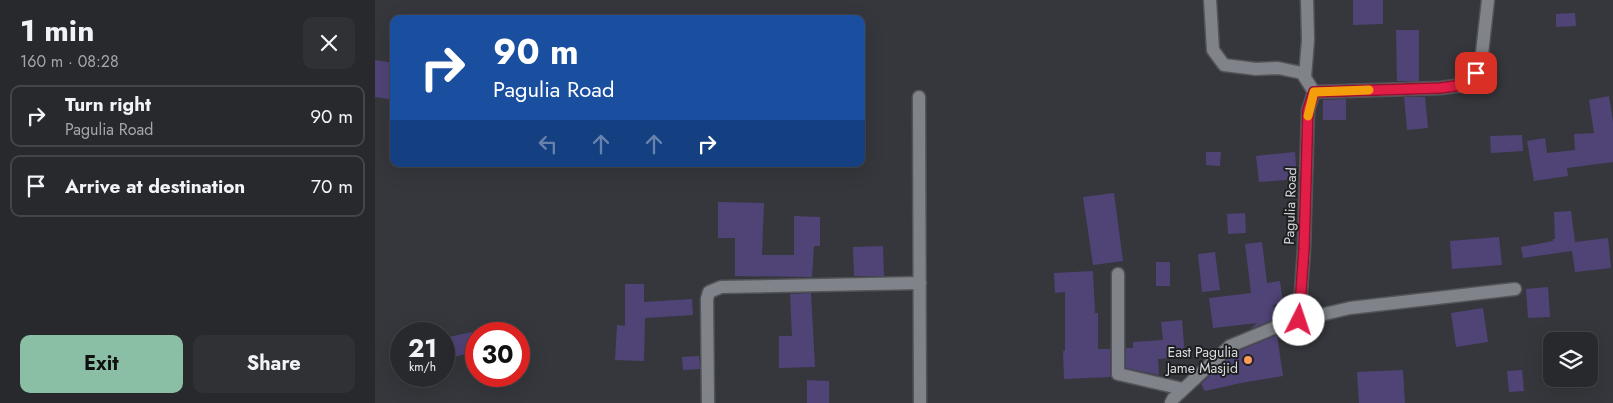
<!DOCTYPE html>
<meta charset="utf-8">
<style>
:root{--surface:#28292d;--page:#303135;--text:#f1f3f6;--muted:#a5a6aa;--line:#444549;--accent:#8abfa5}
body{margin:0;font-family:Jost,sans-serif;background:var(--page);color:var(--text);height:100vh;display:flex;flex-direction:column;font-size:19px;white-space:nowrap}
*{box-sizing:border-box;margin:0}
p{font-size:16px;color:var(--muted)}
.icon{flex:none;width:28px;height:28px;fill:none;stroke:currentColor;stroke-width:2;stroke-linecap:round;stroke-linejoin:round}
.map{position:relative;flex:1;overflow:hidden}
.details{display:flex;flex-direction:column;background:var(--surface);width:375px}
.details>*{flex:none}
.guide{position:absolute;left:15px;top:15px;width:475px;height:152px;border-radius:10px;box-shadow:0 5px 20px #0002,0 0 0 1px var(--line);background:#1a4fa0;color:#fff;overflow:hidden}
.controls{position:absolute;left:1168px;top:332px;display:grid;gap:10px}
.controls a{display:grid;place-items:center;width:55px;height:55px;border-radius:10px;background:var(--surface);box-shadow:0 5px 20px #0002,0 0 0 1px var(--line);font-size:25px}
.speed{position:absolute;left:15px;top:322px;display:flex;gap:10px;font-size:25px;font-weight:700;text-align:center}
.speed>*{display:grid;place-content:center;width:65px;height:65px;border-radius:50%;background:var(--surface);box-shadow:0 5px 20px #0002,0 0 0 1px var(--line);line-height:1}
.speed small{font-size:12px;font-weight:400}
.speed .limit{border:8px solid #d22;background:#fff;color:#111}
.pin{position:absolute;display:grid;place-items:center;width:42px;height:42px;color:#fff;margin:-21px;border-radius:10px;box-shadow:0 2px 8px #0006}
.me{position:absolute;width:55px;margin:-28px;rotate:4deg;stroke-linejoin:round;filter:drop-shadow(0 0 4px #0008)}
.turn{display:flex;align-items:center;gap:18px;height:105px;padding:0 20px;font-size:22px}
.turn .icon{width:65px;height:65px;stroke-width:2.5}
.turn b{display:block;font-size:35px;line-height:42px}
.lanes{display:flex;align-items:center;height:48px;padding:0 20px;background:#0003;justify-content:center;gap:25px;direction:ltr}
.lanes .off{opacity:.35}
.round{display:grid;place-items:center;flex:none;width:52px;height:52px;border-radius:10px;background:var(--page)}
.head{display:flex;align-items:center;justify-content:space-between;height:85px;padding:0 20px}
h1{font-size:30px;font-weight:700;line-height:38px}
.primary-button{display:flex;gap:10px;margin-top:auto;padding:10px 20px}
.primary-button a{flex:1;height:58px;border-radius:10px;background:var(--accent);color:#111;font-size:20px;font-weight:700;line-height:58px;text-align:center}
.primary-button a+a{background:var(--page);color:var(--text)}
ul{padding:0;list-style:none}
li{display:flex;align-items:center;gap:15px;height:62px;margin:0 10px 8px;padding:0 10px;border:2px solid var(--line);border-radius:10px}
li div{flex:1}
li b{display:block;font-size:19px}
li em{font-style:normal}
main{display:flex;flex:1;min-height:0}
.map>svg:first-child{display:block}
.building{fill:#504477}
.lines{fill:none;stroke-linecap:round;stroke-linejoin:round}
.street-casing{stroke:#515458;stroke-width:15}
.street{stroke:#808389;stroke-width:12}
.route-casing{stroke:#92132f;stroke-width:12}
.route{stroke:#e11d48;stroke-width:9}
.slow{stroke:#f59e0b;stroke-width:9}
.poi-dot{fill:#fe9b58;stroke:#1d1f21;stroke-width:2}
.labels{text-anchor:middle;dominant-baseline:central;stroke-width:4;stroke-linejoin:round;paint-order:stroke}
.street-label{font-size:14px;fill:#dadcdf;stroke:#1d1f21}
.poi-label{font-size:14px;fill:#dadcdf;stroke:#1d1f21;text-anchor:end}
</style>
<main>
<section class="details">
<div class="head"><div><h1>1 min</h1><p>160 m · 08:28</p></div><a class="round"><svg class="icon" aria-label="close" viewBox="0 0 24 24"><path d="M6 6l12 12M18 6L6 18"/></svg></a></div>
<ul>
<li><svg class="icon" aria-label="right" viewBox="0 0 24 24"><path d="M7 20v-9h11M14 6l5 5-5 5"/></svg><div><b>Turn right</b><p>Pagulia Road</p></div><em>90 m</em></li>
<li><svg class="icon" aria-label="arrive" viewBox="0 0 24 24"><path d="M6 21V4h12l-3 4 3 4H6"/></svg><div><b>Arrive at destination</b></div><em>70 m</em></li>
</ul>
<div class="primary-button"><a>Exit</a><a>Share</a></div>
</section>
<div class="map">
<svg width="1238" height="403" viewBox="0 0 1238 403">
<rect width="100%" height="100%" fill="#35373c"/>
<g class="building">
<path d="M 978,0 L 1008,0 L 1008,24 L 978,25 Z"/>
<path d="M 1200,13 L 1201,26 L 1181,27 L 1181,14 Z"/>
<path d="M 1021,30 L 1044,30 L 1044,81 L 1022,81 Z"/>
<path d="M 0,60 L 19,63 L 19,100 L 0,97 Z"/>
<path d="M 1234,96 L 1238,122 L 1238,162 L 1192,168 L 1193,176 L 1159,181 L 1152,141 L 1170,138 L 1172,153 L 1200,150 L 1199,134 L 1219,133 L 1214,100 Z"/>
<path d="M 1029,97 L 1050,97 L 1053,128 L 1032,130 Z"/>
<path d="M 971,99 L 971,120 L 948,120 L 948,100 Z"/>
<path d="M 1147,135 L 1148,151 L 1116,153 L 1115,136 Z"/>
<path d="M 831,152 L 846,152 L 845,166 L 831,165 Z"/>
<path d="M 920,152 L 922,179 L 884,182 L 881,156 Z"/>
<path d="M 739,193 L 748,261 L 718,265 L 708,197 Z"/>
<path d="M 343,202 L 389,203 L 387,255 L 419,255 L 419,216 L 445,217 L 445,246 L 439,246 L 437,277 L 360,276 L 360,238 L 343,238 Z"/>
<path d="M 1196,211 L 1200,242 L 1233,238 L 1236,268 L 1200,272 L 1197,251 L 1148,258 L 1146,247 L 1178,241 L 1178,239 L 1180,239 L 1179,212 Z"/>
<path d="M 870,213 L 871,233 L 853,234 L 852,214 Z"/>
<path d="M 1124,237 L 1127,265 L 1077,269 L 1075,241 Z"/>
<path d="M 887,242 L 892,283 L 905,281 L 908,303 L 898,305 L 900,319 L 875,329 L 882,323 L 838,328 L 834,298 L 876,293 L 870,244 Z"/>
<path d="M 508,246 L 509,276 L 479,276 L 478,247 Z"/>
<path d="M 840,252 L 845,290 L 827,292 L 823,254 Z"/>
<rect x="781" y="262" width="14" height="24"/>
<path d="M 718,271 L 720,313 L 723,313 L 723,349 L 735,349 L 735,377 L 689,379 L 688,351 L 690,351 L 690,292 L 680,293 L 679,273 Z"/>
<path d="M 250,284 L 269,284 L 269,302 L 317,299 L 318,315 L 270,318 L 269,361 L 240,360 L 242,325 L 250,326 Z"/>
<path d="M 1173,287 L 1175,317 L 1153,318 L 1151,289 Z"/>
<path d="M 436,293 L 440,367 L 404,368 L 404,336 L 417,336 L 415,294 Z"/>
<path d="M 1108,308 L 1113,342 L 1081,347 L 1076,313 Z"/>
<path d="M 807,320 L 810,357 L 783,359 L 784,375 L 751,368 L 751,348 L 758,348 L 758,342 L 788,340 L 786,322 Z"/>
<path d="M 97,332 L 101,352 L 69,359 L 69,338 Z"/>
<path d="M 902,335 L 908,376 L 866,383 L 830,391 L 826,384 L 859,353 Z"/>
<path d="M 324,356 L 325,369 L 308,370 L 307,357 Z"/>
<path d="M 1028,370 L 1030,403 L 984,403 L 982,372 Z"/>
<path d="M 1147,370 L 1149,391 L 1134,392 L 1132,371 Z"/>
<path d="M 432,380 L 454,381 L 454,403 L 432,403 Z"/>
</g>
<g class="lines">
<g class="street-casing">
<g id="street">
<path d="M 835,0 L 838,50 L 849,65 L 881,69 L 903,68 L 927,73 L 939,92"/>
<path d="M 930,77 L 933,40 L 932,0"/>
<path d="M 544,97 L 545,403"/>
<path d="M 743,274 L 743,374 L 808,389"/>
<path d="M 924,320 L 975,308 L 1140,289"/>
<path d="M 333,403 L 332,299 L 334,292 L 346,287 L 545,283"/>
<path d="M 796,403 L 798,399 L 855,346 L 901,327 L 924,320 L 929,249 L 933,110 L 939,92 L 1065,88 L 1095,84 L 1106,62 L 1113,0"/>
</g>
</g>
<use href="#street" class="street"/>
</g>
<g class="lines">
<g class="route-casing">
<path id="route" d="M 924,320 L 929,249 L 933,110 L 939,92 L 1065,88 L 1095,84 L 1101,73"/>
</g>
<use href="#route" class="route"/>
<path class="slow" d="M 933,116 L 939,92 L 994,90"/>
</g>
<circle class="poi-dot" cx="873" cy="360" r="5"/>
<g class="labels">
<g class="street-label">
<text transform="translate(915 206) rotate(-88)">Pagulia Road</text>
</g>
<g class="poi-label">
<text x="863" y="352">East Pagulia<tspan x="863" dy="16">Jame Masjid</tspan></text>
</g>
</g>
</svg>
<div class="controls">
<a><svg class="icon" aria-label="layers" viewBox="0 0 24 24"><path d="M12 4l9 5-9 5-9-5zM3 14l9 5 9-5"/></svg></a>
</div>
<div class="speed"><div>21<small>km/h</small></div><div class="limit">30</div></div>
<div class="pin" style="left:1101px;top:73px;background:#d93025"><svg class="icon" aria-label="arrive" viewBox="0 0 24 24"><path d="M6 21V4h12l-3 4 3 4H6"/></svg></div>
<svg class="me" style="left:924px;top:320px" viewBox="-20 -20 40 40"><circle r="19" fill="#fff"/><path d="M0-13L10 11 0 6-10 11z" fill="#e11d48"/></svg>
<div class="guide">
<div class="turn"><svg class="icon" aria-label="right" viewBox="0 0 24 24"><path d="M7 20v-9h11M14 6l5 5-5 5"/></svg><div><b>90 m</b>Pagulia Road</div></div>
<div class="lanes"><svg class="icon off" aria-label="left" viewBox="0 0 24 24"><path d="M17 20v-9H6M10 6l-5 5 5 5"/></svg><svg class="icon off" aria-label="ahead" viewBox="0 0 24 24"><path d="M12 20V5M6 11l6-6 6 6"/></svg><svg class="icon off" aria-label="ahead" viewBox="0 0 24 24"><path d="M12 20V5M6 11l6-6 6 6"/></svg><svg class="icon" aria-label="right" viewBox="0 0 24 24"><path d="M7 20v-9h11M14 6l5 5-5 5"/></svg></div>
</div>
</div>
</main>
